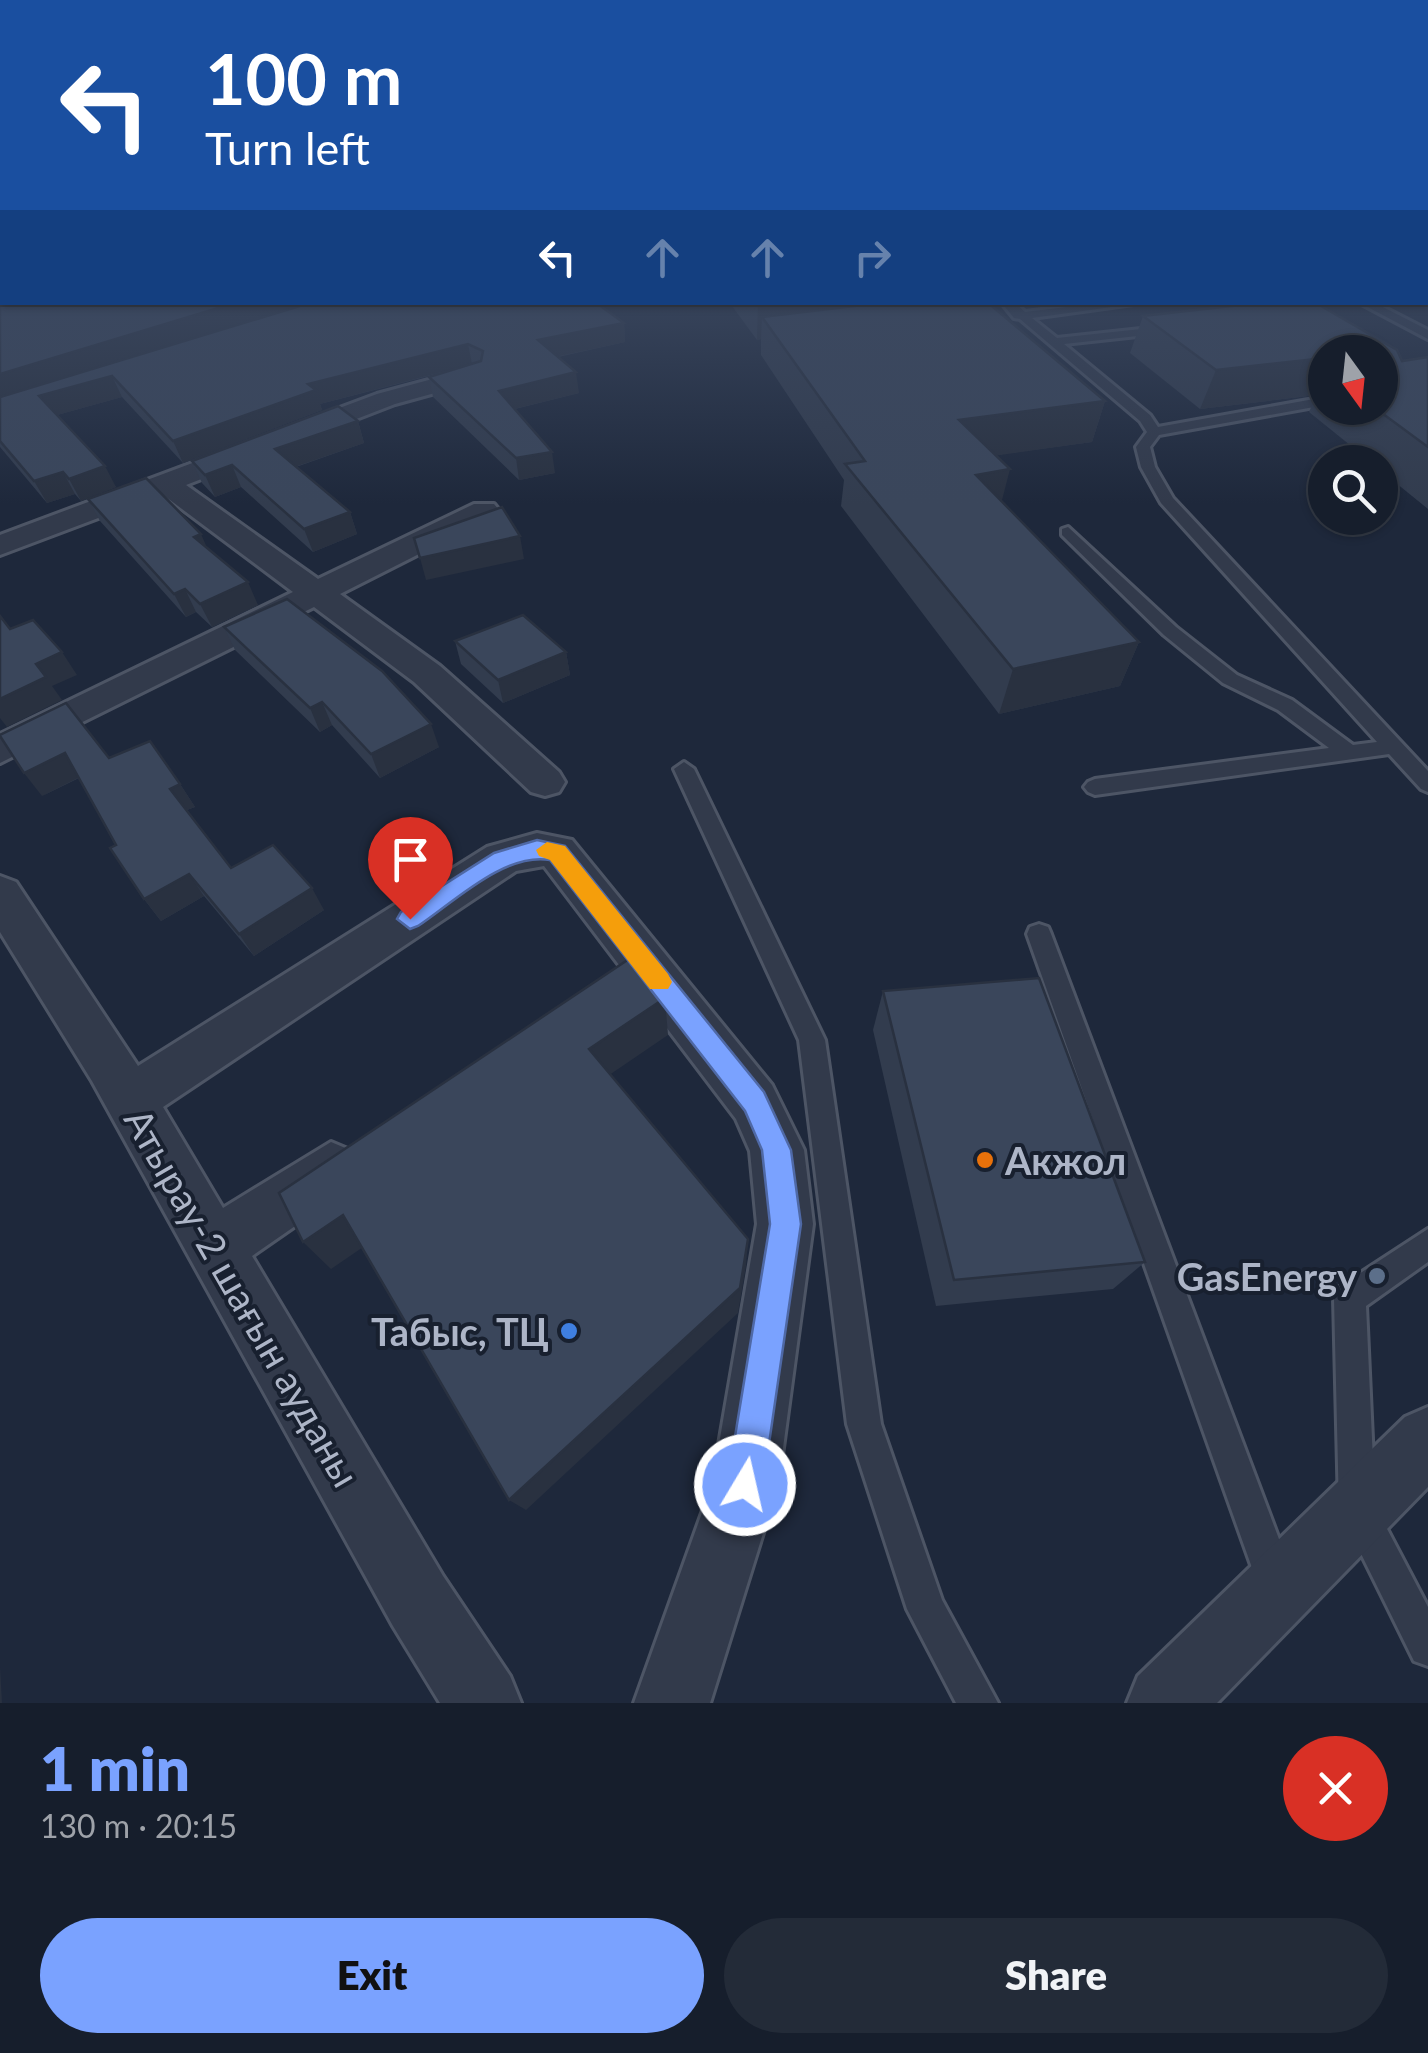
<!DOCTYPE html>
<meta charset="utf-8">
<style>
:root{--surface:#161e2c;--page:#232b38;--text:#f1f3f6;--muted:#9ea2a9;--line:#353c48;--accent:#7aa2ff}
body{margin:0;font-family:Lato,sans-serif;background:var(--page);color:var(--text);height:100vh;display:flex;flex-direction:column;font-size:38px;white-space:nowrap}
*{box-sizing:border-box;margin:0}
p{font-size:32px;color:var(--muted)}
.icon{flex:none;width:55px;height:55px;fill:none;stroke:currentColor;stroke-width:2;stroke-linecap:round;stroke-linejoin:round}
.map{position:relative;height:1703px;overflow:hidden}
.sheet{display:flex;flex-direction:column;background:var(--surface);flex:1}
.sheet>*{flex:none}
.banner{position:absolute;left:0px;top:0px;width:1430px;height:305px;box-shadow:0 2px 8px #0004,0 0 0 2px var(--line);background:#1a4fa0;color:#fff;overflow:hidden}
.needle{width:65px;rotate:165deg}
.buttons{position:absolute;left:1308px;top:335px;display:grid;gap:20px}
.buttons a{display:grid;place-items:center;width:90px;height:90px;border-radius:50%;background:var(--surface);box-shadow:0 2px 8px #0004,0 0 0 2px var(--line);font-size:50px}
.pin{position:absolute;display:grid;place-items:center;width:85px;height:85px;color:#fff;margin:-102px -42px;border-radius:50% 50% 50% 0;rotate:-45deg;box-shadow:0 0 10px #0007}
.pin .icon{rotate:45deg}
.me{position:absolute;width:110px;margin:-55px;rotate:9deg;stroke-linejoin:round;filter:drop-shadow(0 0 8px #0008)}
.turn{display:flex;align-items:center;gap:35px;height:210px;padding:0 40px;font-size:45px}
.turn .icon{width:130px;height:130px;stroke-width:2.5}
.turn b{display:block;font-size:70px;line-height:85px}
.lanes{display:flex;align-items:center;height:95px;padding:0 40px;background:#0003;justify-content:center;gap:50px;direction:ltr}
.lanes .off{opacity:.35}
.round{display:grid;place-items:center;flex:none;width:105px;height:105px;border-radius:52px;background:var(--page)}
.overview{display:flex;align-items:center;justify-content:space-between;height:170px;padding:0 40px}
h1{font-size:60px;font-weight:800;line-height:75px;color:var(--accent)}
.primary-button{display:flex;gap:20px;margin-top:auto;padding:20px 40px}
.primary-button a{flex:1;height:115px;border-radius:60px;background:var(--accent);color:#111;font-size:40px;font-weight:800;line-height:115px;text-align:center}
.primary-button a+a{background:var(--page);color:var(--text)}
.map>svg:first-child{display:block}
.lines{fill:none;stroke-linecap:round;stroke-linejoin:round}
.lane-casing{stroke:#4d5565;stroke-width:6}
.street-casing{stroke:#4d5565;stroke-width:6}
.lane{fill:#323a4b;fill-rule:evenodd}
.street{fill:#323a4b;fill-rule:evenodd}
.wall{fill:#323c4e;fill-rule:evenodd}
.shaded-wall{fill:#293140}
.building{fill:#3a465b;stroke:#293140;stroke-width:2.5}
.route{fill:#7aa2ff;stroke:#4f69a6;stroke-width:2.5}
.slow{fill:#f59e0b}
.food-dot{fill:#e8710a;stroke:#18202f;stroke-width:4}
.service-dot{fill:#5c6f8a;stroke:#18202f;stroke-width:4}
.shop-dot{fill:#3f7fe0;stroke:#18202f;stroke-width:4}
.labels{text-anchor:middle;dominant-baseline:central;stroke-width:8;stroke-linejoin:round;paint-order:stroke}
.near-poi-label{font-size:38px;font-weight:bold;fill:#adb5c7;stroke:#18202f;text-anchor:end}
.near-street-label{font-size:38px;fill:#adb5c7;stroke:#18202f}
</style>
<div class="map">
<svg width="1428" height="1703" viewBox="0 0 1428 1703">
<rect width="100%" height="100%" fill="#1e283b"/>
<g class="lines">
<g class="lane-casing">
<g id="lane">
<path d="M 1001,302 L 1014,302 L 1025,312 L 1108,302 L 1148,302 L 1032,318 L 1057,338 L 1169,326 L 1171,329 L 1165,333 L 1064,344 L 1150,415 L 1158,427 L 1325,397 L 1325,405 L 1159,435 L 1150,447 L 1155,467 L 1173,498 L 1428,771 L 1428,792 L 1421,789 L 1389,754 L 1095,795 L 1088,792 L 1084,787 L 1088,782 L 1095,779 L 1329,748 L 1278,710 L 1223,683 L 1164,635 L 1062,535 L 1062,529 L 1068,527 L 1176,627 L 1237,675 L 1292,700 L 1353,745 L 1377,742 L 1161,503 L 1141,467 L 1136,447 L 1147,432 L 1140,421 L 1020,319 L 1014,318 Z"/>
<path d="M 1358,302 L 1373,302 L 1428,330 L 1428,339 Z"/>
<path d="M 684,762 L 694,769 L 825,1040 L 881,1424 L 942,1600 L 998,1703 L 956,1703 L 907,1609 L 847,1424 L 799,1040 L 674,769 Z"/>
<path d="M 1039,924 L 1048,927 L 1051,934 L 1294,1579 L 1288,1592 L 1275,1598 L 1262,1592 L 1256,1579 L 1027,934 L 1030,927 Z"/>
<path d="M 1428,1229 L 1428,1262 L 1366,1306 L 1375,1506 L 1428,1607 L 1428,1666 L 1414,1661 L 1339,1509 L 1334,1298 L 1339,1287 Z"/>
</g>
</g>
<g class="street-casing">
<g id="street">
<path d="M 473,368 L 485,375 L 482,380 L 395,404 L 186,485 L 318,579 L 474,504 L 494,504 L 499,510 L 494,516 L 340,594 L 440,666 L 559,772 L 565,782 L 559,792 L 545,796 L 531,792 L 414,682 L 314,607 L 0,763 L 0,734 L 293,592 L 162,494 L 0,555 L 0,535 L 377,394 Z"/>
<path d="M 537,833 L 572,840 L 772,1085 L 804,1150 L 813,1224 L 778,1485 L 710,1703 L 634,1703 L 712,1485 L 757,1224 L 750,1151 L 736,1119 L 544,866 L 516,871 L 163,1107 L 223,1208 L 331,1142 L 350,1150 L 358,1169 L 350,1188 L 252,1256 L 443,1576 L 510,1676 L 521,1703 L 440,1703 L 393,1626 L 92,1081 L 0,932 L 0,876 L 16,882 L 138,1066 L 487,847 Z"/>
<path d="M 1428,1407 L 1428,1487 L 1217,1703 L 1127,1703 L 1138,1676 L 1405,1417 Z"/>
</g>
</g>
<use href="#lane" class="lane"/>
<use href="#street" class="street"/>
</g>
<g class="wall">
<path d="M 0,266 L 2,266 L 2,302 L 595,302 L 624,323 L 625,342 L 558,357 L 579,393 L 515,409 L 555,473 L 519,480 L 433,397 L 429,377 L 464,367 L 320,404 L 322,410 L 183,463 L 122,397 L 57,415 L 116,487 L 81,501 L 75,494 L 47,503 L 0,447 ZM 299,307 L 160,349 L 282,310 Z"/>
<path d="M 729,302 L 987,302 L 1105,401 L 1092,442 L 996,455 L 1002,502 L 1139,642 L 1120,686 L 999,714 L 841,506 L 844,480 L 761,355 L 761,339 L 757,340 Z"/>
<path d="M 1267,302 L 1314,302 L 1397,350 L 1402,361 L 1428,357 L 1428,509 L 1380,470 L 1380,462 L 1371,462 L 1309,412 L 1317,395 L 1200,409 L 1130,353 L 1143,316 ZM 1325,352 L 1380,352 L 1380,408 L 1325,408 Z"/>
<path d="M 358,421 L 364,443 L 296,467 L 350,512 L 357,534 L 313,552 L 241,487 L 215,497 L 202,483 L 192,461 Z"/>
<path d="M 88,499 L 207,547 L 258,605 L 212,627 L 196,612 L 186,617 L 100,521 Z"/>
<path d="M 224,627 L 439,747 L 380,778 L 332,725 L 320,732 L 235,650 Z"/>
<path d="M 455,641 L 566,652 L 570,675 L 503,703 L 461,664 Z"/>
<path d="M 109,758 L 180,784 L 195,807 L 187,810 L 231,868 L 324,910 L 254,956 L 204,896 L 161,921 L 144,899 L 79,778 L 42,796 Z"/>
<path d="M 883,991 L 1145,1262 L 1113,1289 L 936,1306 L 873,1030 Z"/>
</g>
<g class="shaded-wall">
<path d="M 238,302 L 318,302 L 282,310 L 0,399 L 0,374 Z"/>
<path d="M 758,302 L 977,302 L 762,317 L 761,339 L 757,340 Z"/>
<path d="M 624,323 L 625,342 L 541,360 L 538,340 Z"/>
<path d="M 468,344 L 472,364 L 320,404 L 322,410 L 183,463 L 173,441 L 308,384 Z"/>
<path d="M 1325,358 L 1325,380 L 1317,395 L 1200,409 L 1216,370 Z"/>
<path d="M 576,372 L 579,393 L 502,412 L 499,391 Z"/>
<path d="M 112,376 L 122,397 L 50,417 L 39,396 Z"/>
<path d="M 1105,401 L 1092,442 L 951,462 L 959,420 Z"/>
<path d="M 358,421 L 364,443 L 283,471 L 275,449 Z"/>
<path d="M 552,452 L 555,473 L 519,480 L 516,458 Z"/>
<path d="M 232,465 L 241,487 L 215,497 L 205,475 Z"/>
<path d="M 105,466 L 116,487 L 81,501 L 69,479 Z"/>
<path d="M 1010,469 L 999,512 L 976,475 Z"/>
<path d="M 63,472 L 75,494 L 47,503 L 34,481 Z"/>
<path d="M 350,512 L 357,534 L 313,552 L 304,529 Z"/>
<path d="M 201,534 L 211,557 L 194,537 Z"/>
<path d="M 520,536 L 524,559 L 426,580 L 420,558 Z"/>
<path d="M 248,582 L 258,605 L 212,627 L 200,604 Z"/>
<path d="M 185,589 L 196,612 L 186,617 L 174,594 Z"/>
<path d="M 1139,642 L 1120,686 L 999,714 L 1013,669 Z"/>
<path d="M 62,652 L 77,675 L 52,686 L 62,700 L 7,727 L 0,718 L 0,699 L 36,664 Z"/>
<path d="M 566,652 L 570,675 L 503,703 L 498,680 Z"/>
<path d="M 322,702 L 332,725 L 320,732 L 310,708 Z"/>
<path d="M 431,724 L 439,747 L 380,778 L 371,754 Z"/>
<path d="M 65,753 L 82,776 L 42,796 L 24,773 Z"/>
<path d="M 180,784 L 195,807 L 184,811 L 170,789 Z"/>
<path d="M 189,874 L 204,896 L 161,921 L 144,899 Z"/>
<path d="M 312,888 L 324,910 L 254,956 L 239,934 Z"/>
<path d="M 665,998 L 668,1035 L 596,1084 L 589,1049 Z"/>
<path d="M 343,1215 L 369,1243 L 331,1269 L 303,1242 Z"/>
<path d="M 748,1239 L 746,1266 L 738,1313 L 526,1510 L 509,1500 Z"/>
<path d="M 0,1667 L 2,1703 L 0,1703 Z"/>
</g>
<g class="building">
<rect x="0" y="266" width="2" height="16"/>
<path d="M 2,299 L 2,302 L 238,302 L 0,374 L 0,300 Z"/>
<path d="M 313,302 L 595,302 L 624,323 L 538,340 L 576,372 L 499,391 L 552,452 L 516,458 L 429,377 L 481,361 L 483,351 L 468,344 L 308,384 L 316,390 L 173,441 L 112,376 L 39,396 L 105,466 L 69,479 L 63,472 L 34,481 L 0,441 L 0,397 Z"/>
<path d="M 888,302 L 987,302 L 1105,401 L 959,420 L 1010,469 L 976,475 L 1139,642 L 1013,669 L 845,464 L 865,461 L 762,317 Z"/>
<path d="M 1267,302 L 1314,302 L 1397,350 L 1402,361 L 1428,357 L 1428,447 L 1375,408 L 1380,408 L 1380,352 L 1325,352 L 1325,358 L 1216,370 L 1143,316 Z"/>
<path d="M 338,406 L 358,421 L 275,449 L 350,512 L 304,529 L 232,465 L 205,475 L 192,461 Z"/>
<path d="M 146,478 L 201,534 L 194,537 L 248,582 L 200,604 L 185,589 L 174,594 L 88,499 Z"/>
<path d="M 502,507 L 520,536 L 420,558 L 414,538 Z"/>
<path d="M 287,599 L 382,671 L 431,724 L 371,754 L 322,702 L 310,708 L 224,627 Z"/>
<path d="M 523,615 L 566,652 L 498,680 L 455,641 Z"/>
<path d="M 0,616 L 10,629 L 33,620 L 62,652 L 36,664 L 46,677 L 0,699 Z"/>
<path d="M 66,703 L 109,758 L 150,741 L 180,784 L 170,789 L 231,868 L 273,845 L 312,888 L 239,934 L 189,874 L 144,899 L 110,848 L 116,845 L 65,753 L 24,773 L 0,736 L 0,735 Z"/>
<path d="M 632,957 L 665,998 L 589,1049 L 748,1239 L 740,1288 L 509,1500 L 343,1215 L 303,1242 L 279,1193 Z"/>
<path d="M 1039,978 L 1145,1262 L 954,1280 L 883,991 Z"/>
</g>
<linearGradient id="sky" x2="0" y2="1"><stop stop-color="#101620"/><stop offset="0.53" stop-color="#3b4860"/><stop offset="1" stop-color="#3b4860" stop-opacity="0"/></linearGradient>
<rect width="1428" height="504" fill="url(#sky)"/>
<path class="route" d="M 537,840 L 565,846 L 764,1092 L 791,1150 L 801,1224 L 763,1485 L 758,1497 L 745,1503 L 732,1497 L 727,1485 L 770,1224 L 762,1150 L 745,1111 L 550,860 C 505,852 454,902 418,926 L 410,929 L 397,919 L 401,912 L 494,853 Z"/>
<path class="slow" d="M 547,842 L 565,846 L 668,974 L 672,982 L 668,989 L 650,989 L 550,860 L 539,856 L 536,850 Z"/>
<circle class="food-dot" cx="985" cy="1160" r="10"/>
<circle class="service-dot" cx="1377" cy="1276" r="10"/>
<circle class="shop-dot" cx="569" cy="1331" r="10"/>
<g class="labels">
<g class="near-poi-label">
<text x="1005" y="1160" text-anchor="start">Акжол</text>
<text x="1357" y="1276">GasEnergy</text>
<text x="549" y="1331">Табыс, ТЦ</text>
</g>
<g class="near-street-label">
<text transform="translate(243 1297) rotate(60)">Атырау-2 шағын ауданы</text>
</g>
</g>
</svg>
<div class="buttons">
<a><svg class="needle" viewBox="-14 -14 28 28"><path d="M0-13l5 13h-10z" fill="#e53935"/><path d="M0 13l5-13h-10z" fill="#9ea2a9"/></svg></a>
<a><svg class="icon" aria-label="search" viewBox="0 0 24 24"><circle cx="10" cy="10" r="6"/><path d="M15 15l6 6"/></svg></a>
</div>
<div class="pin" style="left:410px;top:919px;background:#d93025"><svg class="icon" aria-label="arrive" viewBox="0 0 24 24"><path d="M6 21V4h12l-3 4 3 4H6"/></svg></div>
<svg class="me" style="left:745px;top:1485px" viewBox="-20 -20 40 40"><circle r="17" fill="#7aa2ff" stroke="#fff" stroke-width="3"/><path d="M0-11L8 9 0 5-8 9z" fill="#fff"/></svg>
<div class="banner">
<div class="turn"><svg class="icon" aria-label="left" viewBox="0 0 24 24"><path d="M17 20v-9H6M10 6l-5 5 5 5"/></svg><div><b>100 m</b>Turn left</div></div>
<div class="lanes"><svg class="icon" aria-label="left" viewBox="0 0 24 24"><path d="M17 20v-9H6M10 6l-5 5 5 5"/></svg><svg class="icon off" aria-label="ahead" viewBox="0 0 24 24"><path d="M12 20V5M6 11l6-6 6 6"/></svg><svg class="icon off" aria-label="ahead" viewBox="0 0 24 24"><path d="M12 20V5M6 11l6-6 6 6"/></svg><svg class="icon off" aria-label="right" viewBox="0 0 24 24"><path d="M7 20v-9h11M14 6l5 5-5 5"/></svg></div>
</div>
</div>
<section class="sheet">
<div class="overview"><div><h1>1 min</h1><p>130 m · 20:15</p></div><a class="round" style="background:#d93025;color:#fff"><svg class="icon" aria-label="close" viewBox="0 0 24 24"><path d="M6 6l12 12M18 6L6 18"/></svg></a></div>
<div class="primary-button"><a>Exit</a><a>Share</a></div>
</section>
